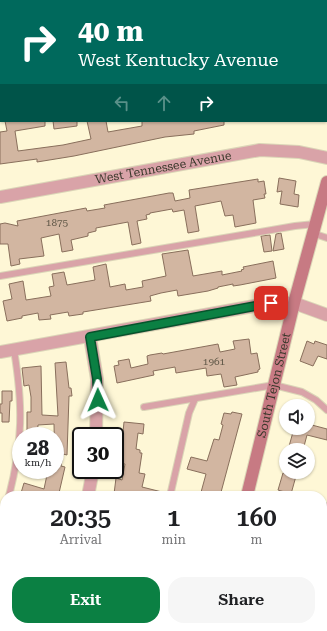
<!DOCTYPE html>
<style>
:root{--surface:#fff;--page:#f6f6f6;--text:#202124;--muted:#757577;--accent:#0b8043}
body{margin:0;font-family:"Roboto Serif",serif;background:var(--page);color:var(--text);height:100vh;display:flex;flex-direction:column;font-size:15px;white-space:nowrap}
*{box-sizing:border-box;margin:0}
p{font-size:13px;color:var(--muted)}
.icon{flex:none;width:22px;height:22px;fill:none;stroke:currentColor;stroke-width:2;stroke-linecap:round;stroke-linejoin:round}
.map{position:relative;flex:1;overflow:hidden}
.details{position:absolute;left:0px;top:491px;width:327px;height:140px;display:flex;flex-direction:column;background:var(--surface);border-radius:16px 16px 0 0;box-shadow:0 1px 3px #0004}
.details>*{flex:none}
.hud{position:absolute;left:0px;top:0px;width:327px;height:122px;box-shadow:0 1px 3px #0004;background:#00695c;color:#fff;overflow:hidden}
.controls{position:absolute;left:279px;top:399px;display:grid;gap:8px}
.controls a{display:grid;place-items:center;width:36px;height:36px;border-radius:50%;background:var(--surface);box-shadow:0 1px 3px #0004;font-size:20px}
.speed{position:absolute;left:12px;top:427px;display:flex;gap:8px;font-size:20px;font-weight:700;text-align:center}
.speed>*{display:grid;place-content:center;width:52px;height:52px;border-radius:50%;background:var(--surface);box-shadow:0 1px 3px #0004;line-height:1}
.speed small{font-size:10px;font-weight:400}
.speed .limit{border:2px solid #111;border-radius:6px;background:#fff;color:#111}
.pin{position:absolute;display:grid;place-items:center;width:34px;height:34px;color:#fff;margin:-17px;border-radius:8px;box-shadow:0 2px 6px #0006}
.me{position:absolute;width:44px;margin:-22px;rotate:359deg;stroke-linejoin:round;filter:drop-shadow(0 0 3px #0008)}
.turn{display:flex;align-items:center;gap:14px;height:84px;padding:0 12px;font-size:18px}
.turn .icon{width:52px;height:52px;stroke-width:2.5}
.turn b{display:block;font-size:28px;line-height:34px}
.lanes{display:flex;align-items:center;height:38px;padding:0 12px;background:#0003;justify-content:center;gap:20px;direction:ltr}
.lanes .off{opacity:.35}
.eta{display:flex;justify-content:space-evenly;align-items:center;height:68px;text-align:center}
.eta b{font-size:24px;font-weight:600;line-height:28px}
.button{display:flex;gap:8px;margin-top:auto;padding:8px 12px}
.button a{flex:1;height:46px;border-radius:16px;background:var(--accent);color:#fff;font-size:16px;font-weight:600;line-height:46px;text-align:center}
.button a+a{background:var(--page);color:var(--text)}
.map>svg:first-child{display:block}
.commercial{fill:#fce6e7}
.building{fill:#d2b6a1;stroke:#896f5c}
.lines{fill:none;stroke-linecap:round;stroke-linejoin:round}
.lane-casing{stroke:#dbd5b7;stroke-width:8}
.street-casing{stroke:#dbd5b7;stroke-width:14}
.secondary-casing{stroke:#dbd5b7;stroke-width:14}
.lane{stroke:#d9a3a8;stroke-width:6}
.street{stroke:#d9a3a8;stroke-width:12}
.secondary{stroke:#c77a83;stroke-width:12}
.route-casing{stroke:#07532c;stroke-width:10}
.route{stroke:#0b8043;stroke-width:7}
.labels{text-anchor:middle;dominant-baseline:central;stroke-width:3;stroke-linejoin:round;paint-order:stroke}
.number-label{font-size:10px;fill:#605848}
.street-label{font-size:12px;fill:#3a382b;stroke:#fff}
</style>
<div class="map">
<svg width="327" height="631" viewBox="0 0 327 631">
<rect width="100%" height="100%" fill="#fef7d6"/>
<path class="commercial" d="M 0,0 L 311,0 L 312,1 L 1,1 L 0,112 Z"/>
<g class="building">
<path d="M 5,121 L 45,121 L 45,126 L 15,131 L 18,151 L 63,145 L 91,139 L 87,121 L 106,121 L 108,132 L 142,126 L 142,121 L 224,121 L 224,125 L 194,131 L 194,134 L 165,137 L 74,156 L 37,162 L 37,159 L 0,164 L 0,132 L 7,131 Z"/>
<path d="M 53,121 L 77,121 L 77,126 L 54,129 Z"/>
<path d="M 279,178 L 296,181 L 294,194 L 299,195 L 298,207 L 280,204 L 282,191 L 277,192 Z"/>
<path d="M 258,179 L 258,182 L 264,181 L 266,194 L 264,194 L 265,198 L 253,200 L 256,223 L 235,227 L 233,215 L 225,216 L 221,201 L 195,206 L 199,231 L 188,233 L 184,210 L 173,212 L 172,209 L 150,213 L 150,214 L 146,215 L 147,219 L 137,221 L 141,243 L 132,245 L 128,222 L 96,228 L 96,231 L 88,233 L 88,236 L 71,240 L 73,250 L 62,252 L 59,234 L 41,238 L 44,256 L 19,259 L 20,264 L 11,266 L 8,244 L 0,244 L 0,224 L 5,223 L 18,226 L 17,221 L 86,208 L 87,211 L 105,208 L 104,205 L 169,193 L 173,193 L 175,201 L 190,198 L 189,190 Z"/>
<path d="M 281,233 L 284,249 L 273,251 L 276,234 Z"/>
<path d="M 270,235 L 272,251 L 264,252 L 261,236 Z"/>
<path d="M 188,250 L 193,276 L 222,271 L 222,275 L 242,271 L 241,270 L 244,269 L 243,267 L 273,261 L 276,278 L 240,285 L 233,286 L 233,284 L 218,287 L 218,288 L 208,291 L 178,296 L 177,290 L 161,293 L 150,296 L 151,301 L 83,312 L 83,314 L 69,316 L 68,312 L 50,315 L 51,319 L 39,320 L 38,313 L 22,316 L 22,318 L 7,321 L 3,301 L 12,299 L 9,284 L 23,281 L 26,300 L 51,296 L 49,287 L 54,286 L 52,274 L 64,272 L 67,285 L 95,280 L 93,267 L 106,264 L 110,287 L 125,284 L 126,290 L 143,287 L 142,281 L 166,276 L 162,254 Z"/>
<path d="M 249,339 L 251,354 L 257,353 L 260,369 L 258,370 L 258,372 L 235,377 L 237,385 L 224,387 L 221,374 L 207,376 L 206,368 L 176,373 L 175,367 L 153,371 L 154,375 L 117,383 L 114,366 L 119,365 L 118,361 L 129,359 L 131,368 L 148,364 L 147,356 L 150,355 L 162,353 L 163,354 L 218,344 L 220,352 L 235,349 L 233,341 Z"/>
<path d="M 307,341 L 314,344 L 315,341 L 327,345 L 327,359 L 318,356 L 313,366 L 300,361 Z"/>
<path d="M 66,362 L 69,388 L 71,388 L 72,396 L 69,396 L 67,455 L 63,454 L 61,466 L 65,467 L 59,493 L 61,493 L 61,496 L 33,496 L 21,493 L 24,483 L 44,489 L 48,470 L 55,470 L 54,424 L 38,425 L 37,436 L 27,436 L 27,412 L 31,412 L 31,397 L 29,385 L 24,386 L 22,368 L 41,366 L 42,415 L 58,416 L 55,363 Z"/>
<path d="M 2,391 L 12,391 L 12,401 L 10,401 L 9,422 L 2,422 L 2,413 L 0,413 L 0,404 L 2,404 Z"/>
<path d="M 232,412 L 242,414 L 220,496 L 200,496 L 206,474 L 187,469 L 191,457 L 207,461 L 214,439 L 219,440 L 223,425 L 221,424 L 224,413 L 231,414 Z"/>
<path d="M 124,422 L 144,424 L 143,434 L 138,433 L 136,449 L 140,450 L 140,453 L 142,453 L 139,473 L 145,474 L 142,487 L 166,493 L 165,496 L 122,496 L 114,494 L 116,478 L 122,480 L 125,464 L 119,463 L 123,441 L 115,441 L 115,432 L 123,432 Z"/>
<path d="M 308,424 L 327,429 L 327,440 L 307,435 L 303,450 L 288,450 L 293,432 L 290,431 L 290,428 L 308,428 Z"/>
<path d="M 283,473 L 296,476 L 291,494 L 278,490 Z"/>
</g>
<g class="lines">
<g class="lane-casing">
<g id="lane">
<path d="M 326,57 L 327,57"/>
<path d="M 0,117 L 1,117"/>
<path d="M 312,233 L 327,238"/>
<path d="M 0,276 L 295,226 L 315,224"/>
<path d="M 144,407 L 274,385 L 302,392 L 316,400 L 327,410"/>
<path d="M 9,496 C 23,441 23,405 14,350"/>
<path d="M 170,496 L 189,413 L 195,399"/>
<path d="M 322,524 L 327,506"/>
<path d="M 0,537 L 5,514"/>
<path d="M 145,631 L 145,626"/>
<path d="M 302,631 L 302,626"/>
</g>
</g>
<g class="street-casing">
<g id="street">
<path id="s1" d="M 0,197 L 260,150 L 299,152 L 327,158"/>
<path d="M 90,337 L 97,379 L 96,436"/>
<path d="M 0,352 L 271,303 L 294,303 L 327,315"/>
<path d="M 88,496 L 93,470"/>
<path d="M 65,631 L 66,626"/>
</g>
</g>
<g class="secondary-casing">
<g id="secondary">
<path d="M 322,0 L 323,1"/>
<path d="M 326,21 L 327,27"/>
<path id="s2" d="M 247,496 L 294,303 L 327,182"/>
<path d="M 220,631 L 221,626"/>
</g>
</g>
<use href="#lane" class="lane"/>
<use href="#street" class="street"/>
<use href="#secondary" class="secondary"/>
</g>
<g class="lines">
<g class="route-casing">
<path id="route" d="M 98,400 L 97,379 L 90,337 L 271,303"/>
</g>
<use href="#route" class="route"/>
</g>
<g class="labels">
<g class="number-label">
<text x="57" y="222">1875</text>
<text x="214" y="361">1961</text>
</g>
<g class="street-label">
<text stroke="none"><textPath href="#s1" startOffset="166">West Tennessee Avenue</textPath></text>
<text stroke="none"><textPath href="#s2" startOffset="114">South Tejon Street</textPath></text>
</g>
</g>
</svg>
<div class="controls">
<a><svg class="icon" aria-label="sound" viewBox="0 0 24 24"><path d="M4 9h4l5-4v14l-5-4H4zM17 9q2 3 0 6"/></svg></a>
<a><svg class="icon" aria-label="layers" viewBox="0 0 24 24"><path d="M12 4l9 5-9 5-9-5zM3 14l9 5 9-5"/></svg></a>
</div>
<div class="speed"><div>28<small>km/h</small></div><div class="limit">30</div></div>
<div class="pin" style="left:271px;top:303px;background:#d93025"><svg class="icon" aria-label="arrive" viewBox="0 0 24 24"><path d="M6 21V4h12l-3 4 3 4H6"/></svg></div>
<svg class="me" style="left:98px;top:400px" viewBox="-20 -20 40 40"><path d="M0-17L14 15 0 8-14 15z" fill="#0b8043" stroke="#fff" stroke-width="4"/></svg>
<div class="hud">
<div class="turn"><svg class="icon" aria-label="right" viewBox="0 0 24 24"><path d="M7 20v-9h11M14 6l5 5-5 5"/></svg><div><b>40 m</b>West Kentucky Avenue</div></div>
<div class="lanes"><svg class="icon off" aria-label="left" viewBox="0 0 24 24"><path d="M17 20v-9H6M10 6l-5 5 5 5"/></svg><svg class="icon off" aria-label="ahead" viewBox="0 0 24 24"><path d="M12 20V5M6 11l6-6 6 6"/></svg><svg class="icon" aria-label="right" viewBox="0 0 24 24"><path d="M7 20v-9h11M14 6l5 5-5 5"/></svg></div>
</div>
<section class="details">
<div class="eta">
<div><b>20:35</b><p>Arrival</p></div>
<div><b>1</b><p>min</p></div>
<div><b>160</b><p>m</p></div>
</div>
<div class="button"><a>Exit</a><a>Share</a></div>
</section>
</div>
